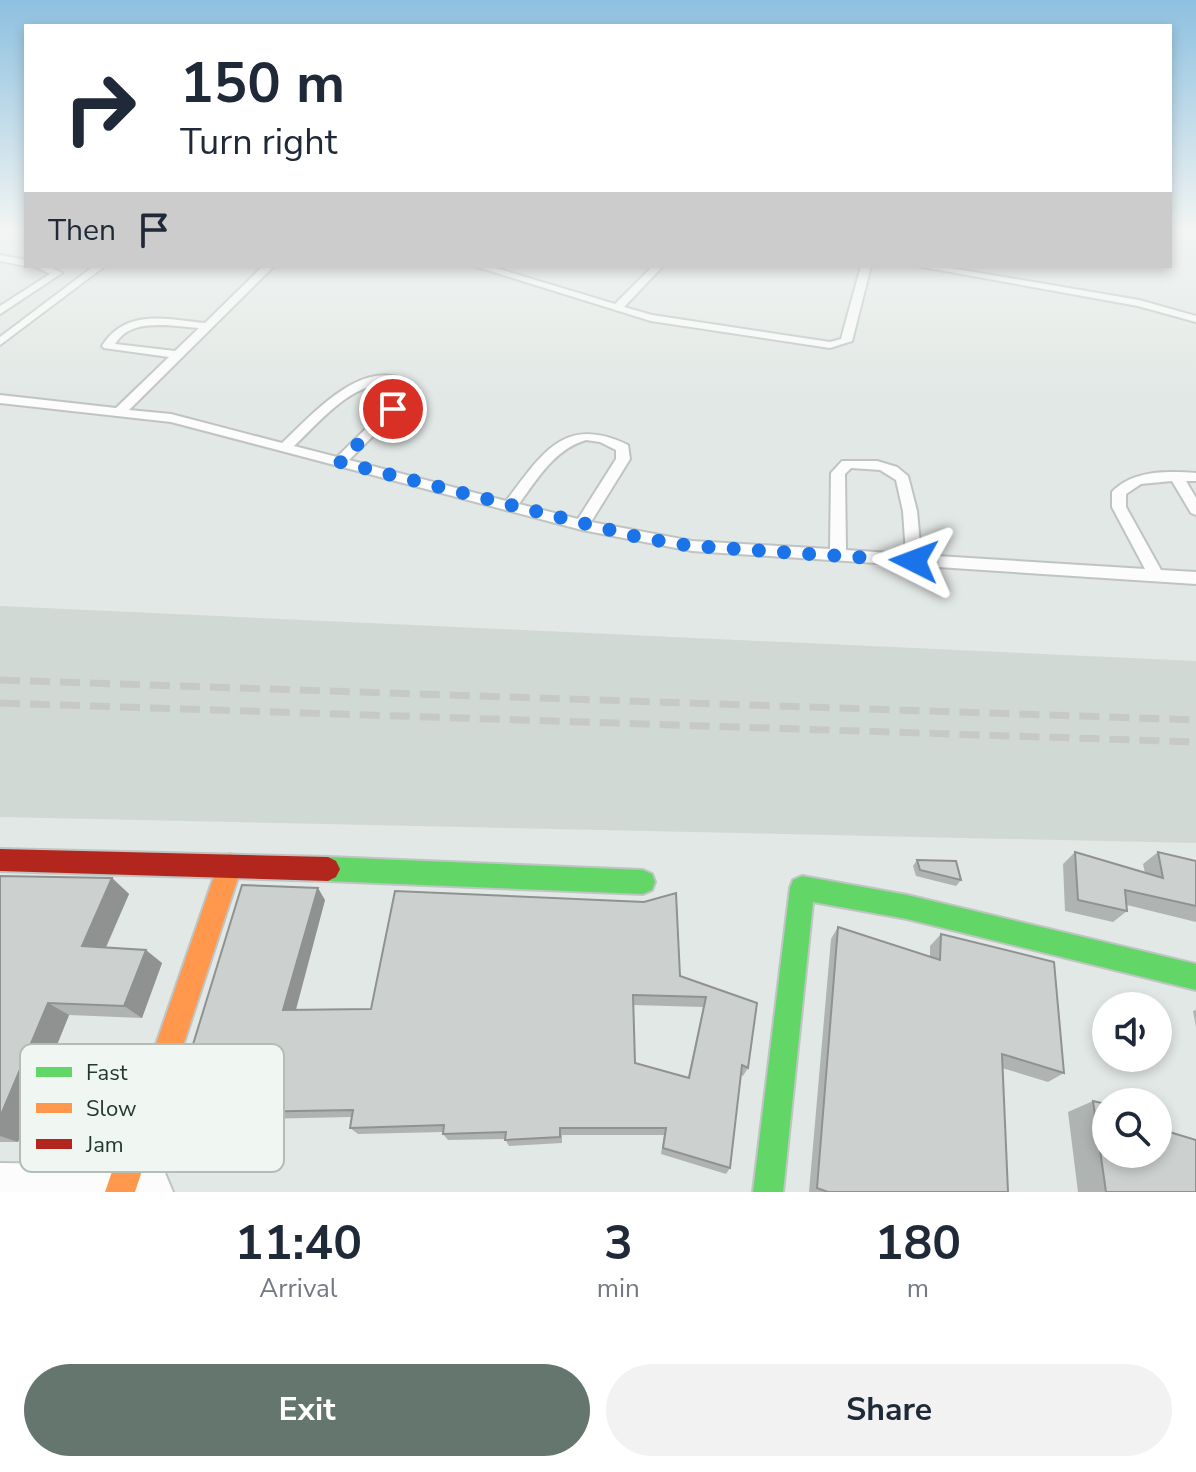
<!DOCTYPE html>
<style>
:root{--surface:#fff;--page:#f2f2f3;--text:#1f2937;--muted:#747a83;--accent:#65766f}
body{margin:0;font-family:"Nunito Sans",sans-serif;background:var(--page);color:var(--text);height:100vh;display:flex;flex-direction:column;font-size:30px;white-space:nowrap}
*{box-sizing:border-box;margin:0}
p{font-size:26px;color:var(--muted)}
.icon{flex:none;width:44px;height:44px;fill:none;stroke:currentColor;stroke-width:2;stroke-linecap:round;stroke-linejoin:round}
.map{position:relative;height:1192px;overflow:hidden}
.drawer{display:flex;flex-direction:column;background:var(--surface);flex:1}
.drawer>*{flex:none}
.top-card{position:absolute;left:24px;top:24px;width:1148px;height:244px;border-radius:0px;box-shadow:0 4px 12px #0003;background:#fff;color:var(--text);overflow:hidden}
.tools{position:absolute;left:1092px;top:992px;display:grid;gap:16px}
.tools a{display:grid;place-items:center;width:80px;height:80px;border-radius:50%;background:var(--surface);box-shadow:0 4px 12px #0003;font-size:40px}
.pin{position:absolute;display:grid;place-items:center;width:68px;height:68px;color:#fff;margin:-34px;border:4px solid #fff;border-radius:50%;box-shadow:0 2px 8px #0007}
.me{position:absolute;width:88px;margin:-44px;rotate:273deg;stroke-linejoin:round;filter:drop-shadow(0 0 6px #0008)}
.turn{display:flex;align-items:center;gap:28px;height:168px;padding:0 24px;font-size:36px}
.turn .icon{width:104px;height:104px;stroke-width:2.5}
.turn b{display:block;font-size:56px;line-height:68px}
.then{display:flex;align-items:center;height:76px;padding:0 24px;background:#0003;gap:16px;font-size:30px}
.eta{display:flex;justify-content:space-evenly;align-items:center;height:136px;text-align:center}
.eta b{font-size:48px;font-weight:700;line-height:56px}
.button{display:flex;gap:16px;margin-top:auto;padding:16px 24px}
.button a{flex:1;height:92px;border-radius:48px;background:var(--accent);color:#fff;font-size:32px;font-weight:700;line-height:92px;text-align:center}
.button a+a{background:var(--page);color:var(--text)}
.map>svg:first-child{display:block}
.built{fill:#d0d9d4}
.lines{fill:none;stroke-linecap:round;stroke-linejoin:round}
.lane-casing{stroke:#bfc4c2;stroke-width:4}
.street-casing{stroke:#bfc4c2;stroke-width:4}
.fast-casing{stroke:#bec5c2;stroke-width:4}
.slow-casing{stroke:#bec5c2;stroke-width:4}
.jam-casing{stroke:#bec5c2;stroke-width:4}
.lane{fill:#fbfcfb;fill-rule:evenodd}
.street{fill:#fbfcfb;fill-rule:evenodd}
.fast{fill:#63d668;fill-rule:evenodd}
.slow{fill:#ff974d;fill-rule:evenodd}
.jam{fill:#b3261e;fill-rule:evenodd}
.rail{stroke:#c6c9c8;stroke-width:7;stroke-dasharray:20 10;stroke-linecap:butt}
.wall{fill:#afb4b2;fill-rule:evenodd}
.shaded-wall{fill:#8f9291}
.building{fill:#ccd1cf;stroke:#8f9291;stroke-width:2;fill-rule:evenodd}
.route{stroke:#1a73e8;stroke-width:14;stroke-dasharray:0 25.2}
.key{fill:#f0f6f2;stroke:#b2bdb8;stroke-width:2}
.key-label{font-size:22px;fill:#223830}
</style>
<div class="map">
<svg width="1196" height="1192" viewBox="0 0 1196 1192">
<rect width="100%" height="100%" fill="#e2e8e5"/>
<path class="built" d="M 0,606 L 1196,661 L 1196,843 L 0,817 Z"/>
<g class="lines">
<g class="lane-casing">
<g id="lane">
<path d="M 0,229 L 6,229 L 0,233 Z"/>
<path d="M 0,255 L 26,260 L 26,266 L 0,261 Z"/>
<path d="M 34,266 L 48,266 L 62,273 L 0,314 L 0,306 L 50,274 Z"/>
<path d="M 94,266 L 105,266 L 0,345 L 0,337 Z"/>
<path d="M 263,266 L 274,266 L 129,410 L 171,414 L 282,443 C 313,414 368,350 414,386 L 397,412 L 349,460 L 506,501 C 542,454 564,414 628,445 L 630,459 L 591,522 L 692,541 L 830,549 L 831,473 L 842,461 L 877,461 L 897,467 L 908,476 L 917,511 L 921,555 L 1145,569 L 1112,507 L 1112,492 C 1133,470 1167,471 1196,473 L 1196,481 L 1186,481 L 1196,498 L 1196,515 L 1191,513 L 1172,481 L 1141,484 L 1126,494 L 1126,507 L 1161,570 L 1196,572 L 1196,584 L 692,551 L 582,530 L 171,422 L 0,403 L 0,395 L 116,408 L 169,357 L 104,348 L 102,346 C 126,308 166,319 205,323 ZM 166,325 L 199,328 L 175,351 L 115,344 C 127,325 146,325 166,325 ZM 390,383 L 401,387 L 388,407 L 337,457 L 294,446 C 322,420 349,384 390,383 ZM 586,440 L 600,442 L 616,450 L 616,459 L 578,519 L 519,504 C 537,479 555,449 586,440 ZM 851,468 L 880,470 L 896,480 L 903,511 L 906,554 L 846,550 L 845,474 Z"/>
<path d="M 474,266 L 489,266 L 615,304 L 653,266 L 663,266 L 624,307 L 652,315 L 830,342 L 841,339 L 861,266 L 871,266 L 852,341 L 830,348 L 651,321 Z"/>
<path d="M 917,266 L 939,266 L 1139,300 L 1196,316 L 1196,322 L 1138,306 Z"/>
</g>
</g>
<g class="street-casing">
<path id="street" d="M 0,1163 L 146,1165 L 165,1173 L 173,1192 L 0,1192 Z"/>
</g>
<g class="fast-casing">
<g id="fast">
<path d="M 328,857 L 643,870 L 652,874 L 655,882 L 652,890 L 643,894 L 328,881 L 320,877 L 316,869 L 320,861 Z"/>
<path d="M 802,876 L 907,895 L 1196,964 L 1196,990 L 907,919 L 813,902 L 783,1192 L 753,1192 L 790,888 L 793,880 Z"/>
</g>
</g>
<g class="slow-casing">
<path id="slow" d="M 230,854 L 238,857 L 242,865 L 135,1192 L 105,1192 L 218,865 L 222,857 Z"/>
</g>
<g class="jam-casing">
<path id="jam" d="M 0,849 L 328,857 L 336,861 L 340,869 L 336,877 L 328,881 L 0,871 Z"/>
</g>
<use href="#lane" class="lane"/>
<use href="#street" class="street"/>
<use href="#fast" class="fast"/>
<use href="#slow" class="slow"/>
<use href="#jam" class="jam"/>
<g class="rail">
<path d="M 0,680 L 1196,720"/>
<path d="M 0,703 L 1196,742"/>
</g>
</g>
<g class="wall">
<path d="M 1075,852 L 1145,873 L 1143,864 L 1158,852 L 1196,861 L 1196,922 L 1127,905 L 1127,911 L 1113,922 L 1065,911 L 1063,864 Z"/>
<path d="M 917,860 L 961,880 L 956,886 L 916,876 L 913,866 Z"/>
<path d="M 0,876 L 112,878 L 129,894 L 106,948 L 162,963 L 142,1018 L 69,1015 L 18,1142 L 0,1142 Z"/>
<path d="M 325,900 L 296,1010 L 371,1009 L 680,976 L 757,1003 L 748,1068 L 743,1076 L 741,1075 L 730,1168 L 726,1174 L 661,1154 L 664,1135 L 562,1135 L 562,1143 L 509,1146 L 505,1139 L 448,1140 L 443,1134 L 443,1132 L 358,1134 L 350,1128 L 351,1117 L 258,1119 L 250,1149 L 178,1148 L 163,1142 ZM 633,1005 L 703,1007 L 688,1077 L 635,1063 Z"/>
<path d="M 838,927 L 930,956 L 930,946 L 941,934 L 1064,1073 L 1048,1082 L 1002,1068 L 1008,1192 L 809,1192 L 831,939 Z"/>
<path d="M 1196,1010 L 1196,1027 L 1193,1011 Z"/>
<path d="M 1093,1101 L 1166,1131 L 1196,1192 L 1078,1192 L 1068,1112 Z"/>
</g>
<g class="shaded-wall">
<path d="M 112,878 L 129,894 L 100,960 L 82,946 Z"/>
<path d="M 318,888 L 325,900 L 293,1020 L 283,1010 Z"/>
<path d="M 146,950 L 162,963 L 142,1018 L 124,1006 Z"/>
<path d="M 48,1003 L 69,1015 L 18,1142 L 0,1136 L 0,1117 Z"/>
<path d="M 247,1112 L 258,1119 L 250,1149 L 238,1143 Z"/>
</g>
<g class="building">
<path d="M 1075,852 L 1163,878 L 1158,852 L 1196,861 L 1196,906 L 1125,890 L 1127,911 L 1078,900 Z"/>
<path d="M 917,860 L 956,861 L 961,880 L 920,870 Z"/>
<path d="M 0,876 L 112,878 L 82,946 L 146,950 L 124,1006 L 48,1003 L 0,1117 Z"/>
<path d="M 242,885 L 318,888 L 283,1010 L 371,1009 L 395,891 L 644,902 L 676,893 L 680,976 L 757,1003 L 748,1068 L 742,1065 L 730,1168 L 663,1148 L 666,1128 L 560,1128 L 560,1137 L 505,1140 L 506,1132 L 443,1134 L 444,1125 L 350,1128 L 353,1110 L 247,1112 L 238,1143 L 163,1142 ZM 633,995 L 706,997 L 689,1078 L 635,1063 Z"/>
<path d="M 838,927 L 940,960 L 941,934 L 1054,962 L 1064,1073 L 1002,1054 L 1008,1192 L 828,1192 L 817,1188 Z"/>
<path d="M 1093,1101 L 1106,1104 L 1106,1154 L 1158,1154 L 1158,1118 L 1164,1120 L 1166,1131 L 1196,1140 L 1196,1192 L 1106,1192 Z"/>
</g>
<linearGradient id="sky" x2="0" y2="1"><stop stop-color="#8dc0e0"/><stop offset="0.58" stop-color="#f2f5f3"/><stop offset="1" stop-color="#f2f5f3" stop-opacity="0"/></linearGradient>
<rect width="1196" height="396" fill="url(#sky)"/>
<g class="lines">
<path class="route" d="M 393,409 L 340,462 L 642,538 L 692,546 L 914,561"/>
</g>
<rect x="20" y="1044" width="264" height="128" rx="12" class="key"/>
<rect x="36" y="1067" width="36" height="10" fill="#63d668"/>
<rect x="36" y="1103" width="36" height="10" fill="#ff974d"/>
<rect x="36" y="1139" width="36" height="10" fill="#b3261e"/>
<g class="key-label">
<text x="86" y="1080">Fast</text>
<text x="86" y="1116">Slow</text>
<text x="86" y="1152">Jam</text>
</g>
</svg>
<div class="tools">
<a><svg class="icon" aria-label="sound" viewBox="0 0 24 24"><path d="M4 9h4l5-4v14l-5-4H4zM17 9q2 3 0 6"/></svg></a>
<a><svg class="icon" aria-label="search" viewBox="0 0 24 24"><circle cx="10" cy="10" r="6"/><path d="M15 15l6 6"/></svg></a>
</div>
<div class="pin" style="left:393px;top:409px;background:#d93025"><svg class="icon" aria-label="arrive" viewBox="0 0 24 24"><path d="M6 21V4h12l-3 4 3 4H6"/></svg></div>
<svg class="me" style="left:914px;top:561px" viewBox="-20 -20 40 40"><path d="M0-17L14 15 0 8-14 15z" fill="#1a73e8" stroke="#fff" stroke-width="4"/></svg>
<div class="top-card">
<div class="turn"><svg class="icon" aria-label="right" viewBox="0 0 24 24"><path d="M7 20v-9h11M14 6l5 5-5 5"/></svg><div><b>150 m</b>Turn right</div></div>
<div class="then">Then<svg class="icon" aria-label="arrive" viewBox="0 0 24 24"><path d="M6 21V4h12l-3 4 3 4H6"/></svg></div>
</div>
</div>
<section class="drawer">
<div class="eta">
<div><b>11:40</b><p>Arrival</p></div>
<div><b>3</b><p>min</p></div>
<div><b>180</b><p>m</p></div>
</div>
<div class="button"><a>Exit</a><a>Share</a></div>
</section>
